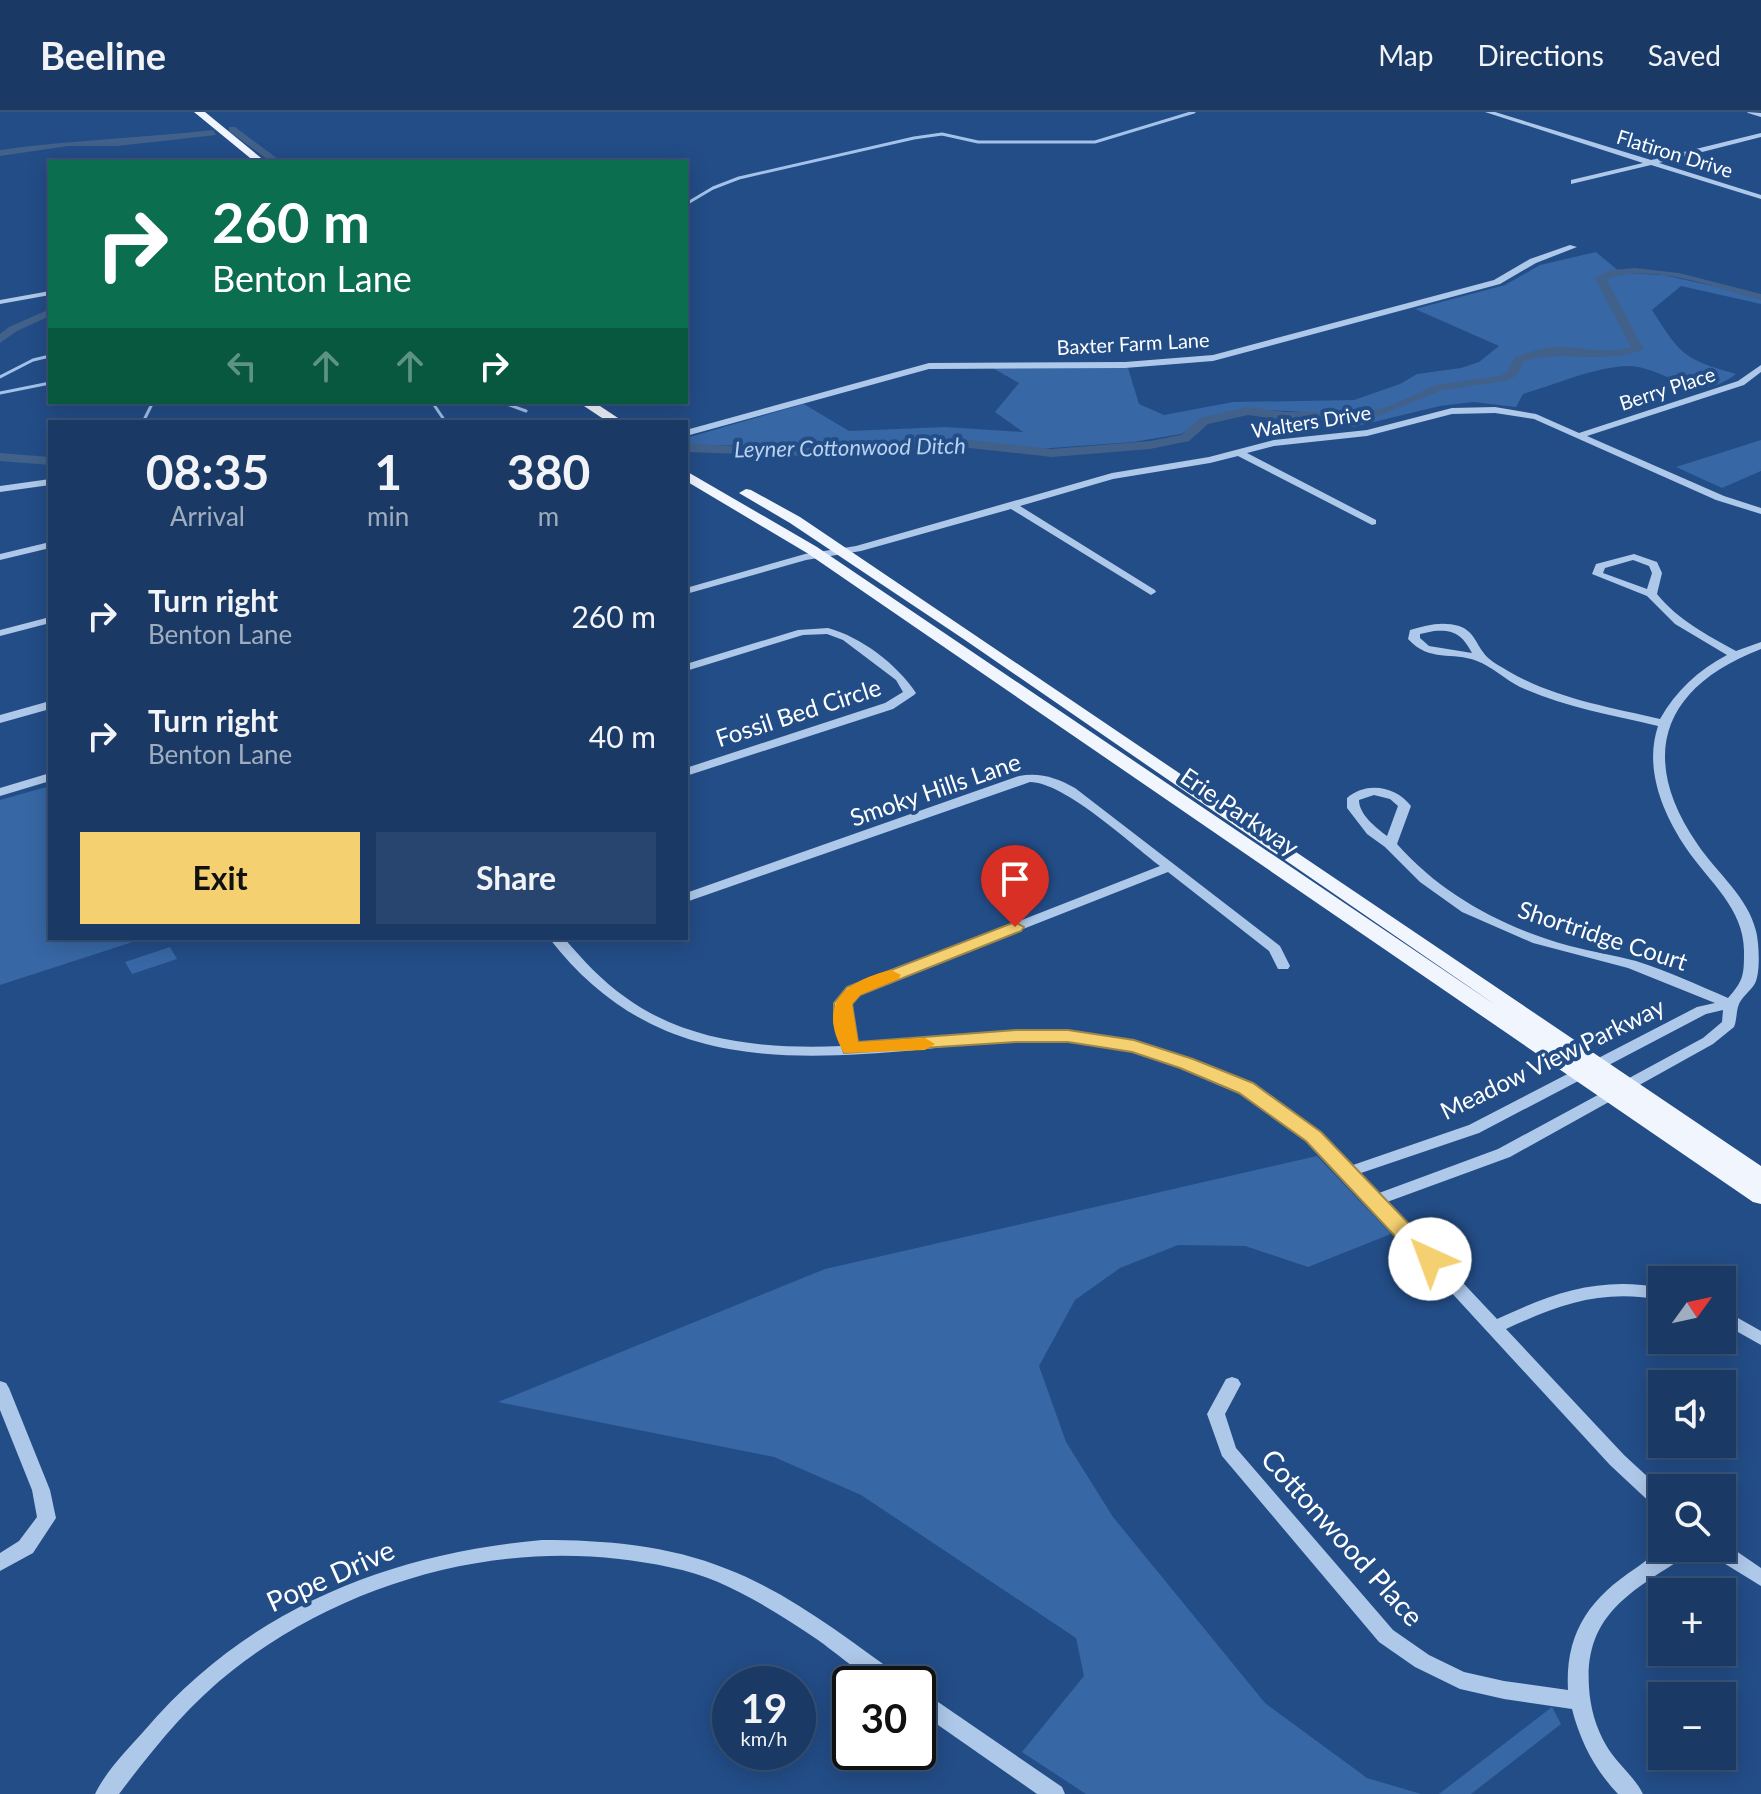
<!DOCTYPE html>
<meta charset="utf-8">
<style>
:root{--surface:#1a3a65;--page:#27456e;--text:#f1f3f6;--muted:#9fadbf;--line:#385479;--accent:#f4d071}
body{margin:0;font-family:Lato,sans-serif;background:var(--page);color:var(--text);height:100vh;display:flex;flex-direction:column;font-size:30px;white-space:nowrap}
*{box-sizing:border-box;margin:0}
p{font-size:26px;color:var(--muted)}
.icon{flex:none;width:44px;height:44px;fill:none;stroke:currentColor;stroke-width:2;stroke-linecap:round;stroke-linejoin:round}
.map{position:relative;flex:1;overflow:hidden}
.panel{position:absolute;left:48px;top:308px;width:640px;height:520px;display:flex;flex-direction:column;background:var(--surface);border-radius:0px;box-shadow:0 4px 20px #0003,0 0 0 2px var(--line)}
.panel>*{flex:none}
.hud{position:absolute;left:48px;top:48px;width:640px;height:244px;border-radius:0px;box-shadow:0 4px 20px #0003,0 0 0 2px var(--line);background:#0b6e4f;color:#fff;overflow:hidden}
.needle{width:52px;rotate:57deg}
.tools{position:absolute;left:1648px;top:1154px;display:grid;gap:16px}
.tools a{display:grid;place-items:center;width:88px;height:88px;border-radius:0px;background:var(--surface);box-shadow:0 4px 20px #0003,0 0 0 2px var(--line);font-size:40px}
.speed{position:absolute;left:712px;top:1554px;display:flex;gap:16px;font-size:40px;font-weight:700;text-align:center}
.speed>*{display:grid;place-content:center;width:104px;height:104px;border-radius:50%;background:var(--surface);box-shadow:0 4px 20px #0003,0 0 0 2px var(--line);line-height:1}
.speed small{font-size:20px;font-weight:400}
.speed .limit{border:4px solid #111;border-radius:12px;background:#fff;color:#111}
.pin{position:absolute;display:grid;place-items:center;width:68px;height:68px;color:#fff;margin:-82px -34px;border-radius:50% 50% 50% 0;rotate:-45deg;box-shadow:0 0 8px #0007}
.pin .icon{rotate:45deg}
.me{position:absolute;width:88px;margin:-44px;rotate:317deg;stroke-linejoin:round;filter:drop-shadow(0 0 6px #0008)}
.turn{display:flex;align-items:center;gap:28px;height:168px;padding:0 32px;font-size:36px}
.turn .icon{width:104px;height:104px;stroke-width:2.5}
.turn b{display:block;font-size:56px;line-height:68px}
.lanes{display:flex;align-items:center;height:76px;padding:0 32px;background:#0003;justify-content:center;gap:40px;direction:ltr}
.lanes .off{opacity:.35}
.eta{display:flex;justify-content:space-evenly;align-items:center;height:136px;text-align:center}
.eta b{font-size:48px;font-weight:700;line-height:56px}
.button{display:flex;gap:16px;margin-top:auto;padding:16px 32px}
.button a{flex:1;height:92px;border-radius:0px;background:var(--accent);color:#111;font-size:32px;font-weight:700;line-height:92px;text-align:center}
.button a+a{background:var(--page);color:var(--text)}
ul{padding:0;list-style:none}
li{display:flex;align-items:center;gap:24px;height:120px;padding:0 32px}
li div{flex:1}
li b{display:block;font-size:30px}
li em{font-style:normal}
header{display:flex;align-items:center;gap:48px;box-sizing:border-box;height:112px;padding:0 40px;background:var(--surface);border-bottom:2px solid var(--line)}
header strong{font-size:38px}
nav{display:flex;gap:44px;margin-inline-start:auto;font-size:28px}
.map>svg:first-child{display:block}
.green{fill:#3767a4}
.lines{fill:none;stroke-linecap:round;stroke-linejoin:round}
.stream{stroke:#a2c2ea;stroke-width:3}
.canal{fill:#42618a;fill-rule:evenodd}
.minor{fill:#aec8e9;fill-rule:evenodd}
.major{fill:#f1f6fe;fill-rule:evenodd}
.route{fill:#f4d071;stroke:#9f8749;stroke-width:2}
.slow{fill:#f59e0b}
.labels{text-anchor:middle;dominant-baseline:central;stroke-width:8;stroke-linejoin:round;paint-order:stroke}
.far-street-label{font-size:20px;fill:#fff;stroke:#234d87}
.far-water-label{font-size:22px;font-style:italic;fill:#b9d2f0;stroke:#234d87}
.street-label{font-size:24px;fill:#fff;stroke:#234d87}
.near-street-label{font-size:28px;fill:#fff;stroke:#234d87}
</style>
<header>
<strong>Beeline</strong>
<nav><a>Map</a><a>Directions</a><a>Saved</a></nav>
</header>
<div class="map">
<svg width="1761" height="1682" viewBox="0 0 1761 1682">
<rect width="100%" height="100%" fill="#234d87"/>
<g class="green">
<path d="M 1596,140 L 1621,161 L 1664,163 L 1761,185 L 1761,192 L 1681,174 L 1652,198 C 1681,243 1683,247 1736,262 C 1696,292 1677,263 1638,255 C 1609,249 1552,274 1523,282 L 1516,295 L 1473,290 L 1440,294 L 1353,315 L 1344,302 L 1248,297 L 1206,308 L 1181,322 L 1133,330 L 1037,337 L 962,329 L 853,333 L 686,333 L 686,326 L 804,292 L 849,319 L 945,315 L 1023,320 L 995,300 L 1019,271 L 991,255 L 1128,256 L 1139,292 L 1164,303 L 1233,290 L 1354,288 L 1400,272 L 1417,262 L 1461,256 L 1479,250 L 1499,234 L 1415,197 L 1505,173 L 1540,153 Z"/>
<path d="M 1761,328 L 1761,359 L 1722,376 L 1676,355 Z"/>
<path d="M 50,674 L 50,826 L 145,826 L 0,873 L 0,688 Z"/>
<path d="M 170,835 L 177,847 L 132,862 L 125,850 Z"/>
<path d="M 1317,1044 L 1391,1122 L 1308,1155 L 1245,1134 L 1178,1133 L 1120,1156 L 1075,1188 L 1039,1254 L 1066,1330 L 1113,1405 L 1265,1591 L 1367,1666 L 1421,1682 L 1086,1682 L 1022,1640 L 1084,1564 L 1076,1526 L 861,1383 L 774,1345 L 498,1290 L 825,1157 Z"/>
<path d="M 1552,1595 L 1561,1612 L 1471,1682 L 1439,1682 Z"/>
</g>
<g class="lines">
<g class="stream">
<path d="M 686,92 L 713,76 L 739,66 L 914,26 L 942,22 L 978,30 L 1095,30 L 1194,0"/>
<path d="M 0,265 L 33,248 L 50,244"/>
<path d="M 0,281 L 50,271"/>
<path d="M 432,290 L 445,309"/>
<path d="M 501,290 L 526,299"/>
<path d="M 143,310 L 153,290"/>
</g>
<g class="canal">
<path d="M 229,15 L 235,15 L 282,50 L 271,50 L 229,19 Z"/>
<path d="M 213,18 L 216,23 L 117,34 L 68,34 L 0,44 L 0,38 C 71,28 142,26 213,18 Z"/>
<path d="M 1635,156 L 1679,161 L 1761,182 L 1761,188 C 1714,176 1654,150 1606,167 L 1643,236 L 1641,238 C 1603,253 1563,237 1524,249 L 1517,263 L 1507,269 L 1442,278 L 1368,308 L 1286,308 L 1248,303 L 1208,312 L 1189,329 L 1150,337 L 1052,345 L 960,335 L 803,344 L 686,340 L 686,332 L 803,336 L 960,327 L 1052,337 L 1150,329 L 1181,323 L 1200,306 L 1248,295 L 1286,300 L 1367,300 L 1390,294 L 1436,273 L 1500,264 L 1508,259 L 1515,245 C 1530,240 1544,235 1559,235 C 1583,235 1608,243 1631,235 L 1595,166 L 1612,158 Z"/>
<path d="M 50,197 L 50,204 L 17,219 L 0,231 L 0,222 L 9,215 Z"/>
<path d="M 0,341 L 50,345 L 50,353 L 0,349 Z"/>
</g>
<g class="minor">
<path d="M 1485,0 L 1495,0 L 1651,48 L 1761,21 L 1761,25 L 1659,51 L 1761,83 L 1761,87 L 1651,53 L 1571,72 L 1571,68 L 1643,51 Z"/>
<path d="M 1747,0 L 1761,1 L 1761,5 L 1748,1 Z"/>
<path d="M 1570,133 L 1577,135 L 1536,151 L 1500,172 L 1213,249 L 1125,256 L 929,257 L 686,324 L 686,318 L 929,251 L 1125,250 L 1213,243 L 1494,168 L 1530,147 Z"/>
<path d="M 50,179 L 50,183 L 0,192 L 0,188 Z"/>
<path d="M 1761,253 L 1761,260 L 1744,273 L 1587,324 L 1724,384 L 1761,396 L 1761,402 L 1716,388 L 1534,307 L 1495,301 L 1452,302 L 1367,324 L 1274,334 L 1247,341 L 1376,408 L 1376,412 L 1372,413 L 1238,344 L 1210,351 L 1113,367 L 1020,394 L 1155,478 L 1156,480 L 1151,483 L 1011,397 L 861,439 L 806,448 L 686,482 L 686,476 L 805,442 L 856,434 L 1112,361 L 1209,345 L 1274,328 L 1367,318 L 1452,296 L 1495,295 L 1536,302 L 1579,321 L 1738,269 Z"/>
<path d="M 50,367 L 50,373 L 0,380 L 0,374 Z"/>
<path d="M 50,430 L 50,436 L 0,448 L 0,442 Z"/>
<path d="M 1634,442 L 1657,450 L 1662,461 L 1657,482 C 1678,508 1707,523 1736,539 L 1761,530 L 1761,537 C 1662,575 1637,645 1698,733 C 1717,761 1748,785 1756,819 C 1759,830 1761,864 1754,873 C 1750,879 1742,885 1739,892 C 1736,899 1737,908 1734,915 L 1713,932 L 1510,1045 L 1387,1090 L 1497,1207 C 1553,1181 1600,1164 1662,1176 L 1662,1188 C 1602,1177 1560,1192 1506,1217 L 1624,1343 L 1662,1378 L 1662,1398 L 1655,1395 L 1610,1353 L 1323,1041 C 1250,976 1158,936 1061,929 C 1013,926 964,933 916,938 C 772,951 646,952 549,826 L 564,826 C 582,847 602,869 625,885 C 688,931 767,937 842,934 C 835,907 829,898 848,876 L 1160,754 C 1131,732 1064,670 1030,670 L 686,790 L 686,781 L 1019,664 C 1040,660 1057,666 1075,676 L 1280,834 L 1290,854 L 1288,857 L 1278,857 L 1269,839 L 1168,760 L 858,882 C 844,899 851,914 856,933 C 915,930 974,919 1033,919 C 1151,918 1271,968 1353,1053 L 1469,1013 L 1697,895 L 1715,891 L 1628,856 L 1533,831 L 1462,800 L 1420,770 L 1385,735 L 1367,722 L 1347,696 L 1347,686 C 1366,669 1396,674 1411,694 L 1397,732 C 1442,783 1504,816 1570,834 C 1592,840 1614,843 1636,849 C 1668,859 1698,873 1728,886 C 1743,869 1744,864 1744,841 C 1745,797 1709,770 1686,736 C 1662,700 1644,656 1658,614 C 1612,603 1564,595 1520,575 C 1506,568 1491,554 1477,549 C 1452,539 1430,551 1408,527 L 1410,518 C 1426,513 1442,509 1459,514 C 1473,519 1475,529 1483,540 C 1488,548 1500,554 1508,559 C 1554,586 1608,595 1660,607 C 1676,579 1698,558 1727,543 L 1675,512 L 1647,484 L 1592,462 L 1596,452 ZM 1633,448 L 1649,454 L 1652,461 L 1647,477 L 1603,461 L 1605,456 ZM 1434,519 C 1455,517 1463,524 1472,541 L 1429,534 L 1420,526 L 1420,522 ZM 1374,683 L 1390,687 L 1398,694 L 1387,724 C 1375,715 1359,702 1359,688 ZM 1723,898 L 1722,910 L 1703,926 L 1498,1037 L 1379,1081 L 1361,1061 L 1479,1021 L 1706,902 Z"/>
<path d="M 50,505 L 50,511 L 0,524 L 0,518 Z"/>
<path d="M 828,516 C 861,525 897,552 916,581 L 914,583 L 893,597 L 686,664 L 686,656 L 885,591 L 903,580 L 896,568 L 843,528 L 827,522 L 803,523 L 686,559 L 686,552 L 798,518 Z"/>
<path d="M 50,589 L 50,597 L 0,611 L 0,603 Z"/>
<path d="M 50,661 L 50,669 L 0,684 L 0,676 Z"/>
<path d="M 1722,1197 L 1761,1219 L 1761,1233 L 1722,1211 Z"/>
<path d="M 1232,1265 L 1238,1267 L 1241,1272 L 1225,1302 L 1236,1336 L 1393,1518 L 1429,1543 L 1464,1560 L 1504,1569 L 1568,1578 C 1565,1521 1589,1487 1636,1456 C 1645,1450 1657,1439 1667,1436 C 1674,1434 1684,1436 1692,1436 L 1689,1442 C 1635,1478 1584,1500 1589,1575 C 1590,1595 1596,1616 1606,1633 C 1616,1651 1635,1665 1643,1682 L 1618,1682 C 1595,1658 1580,1629 1572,1597 L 1504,1587 L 1460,1577 L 1415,1555 L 1379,1530 L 1222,1344 L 1207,1302 L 1226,1267 Z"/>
<path d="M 0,1269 L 6,1271 L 9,1276 L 50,1378 L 56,1406 L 33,1441 L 0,1459 L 0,1441 L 19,1429 L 37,1405 L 32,1378 L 0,1298 Z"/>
<path d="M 542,1428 C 605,1428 668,1433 727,1457 C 792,1482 847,1527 903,1566 L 906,1572 C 899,1572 889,1573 882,1572 C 869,1569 831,1537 818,1528 C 786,1506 754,1486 718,1470 C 688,1457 652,1451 619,1447 C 484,1431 340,1474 233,1558 C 189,1592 153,1637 119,1682 L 95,1682 C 106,1659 127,1638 144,1619 C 247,1498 386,1442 542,1428 Z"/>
<path d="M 1723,1430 L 1761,1456 L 1761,1474 L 1709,1442 L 1706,1436 L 1722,1436 Z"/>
<path d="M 918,1578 L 925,1581 L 1062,1675 L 1065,1682 L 1037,1682 L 918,1599 Z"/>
</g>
<g class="major">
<path d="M 194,0 L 205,0 L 266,50 L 255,50 Z"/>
<path d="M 578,290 L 594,290 L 624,310 L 608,310 Z"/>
<path d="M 686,359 L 817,435 L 1497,894 L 965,528 L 790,411 L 739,381 L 746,377 L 751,378 L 800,405 L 1761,1054 L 1761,1092 L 1753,1090 L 807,441 L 686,369 Z"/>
</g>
</g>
<path class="route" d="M 1015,810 L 1024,815 L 1021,819 L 860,883 L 852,892 L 858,930 L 1016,918 L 1068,918 L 1134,928 L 1193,947 L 1253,971 L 1321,1020 L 1438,1142 L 1441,1147 L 1438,1153 L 1422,1153 L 1306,1029 L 1239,981 L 1180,956 L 1132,940 L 1068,930 L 1016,930 L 844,941 L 834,910 L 834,891 L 847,875 Z"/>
<path class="slow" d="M 891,858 L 901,863 L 898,867 L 860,883 L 852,892 L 858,930 L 925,926 L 935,932 L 925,938 L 844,941 C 816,892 845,869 891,858 Z"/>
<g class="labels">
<g class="far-street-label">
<text transform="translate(1675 41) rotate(17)">Flatiron Drive</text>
<text transform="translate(1133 231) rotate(-3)">Baxter Farm Lane</text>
<text transform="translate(1667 276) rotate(-18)">Berry Place</text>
<text transform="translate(1311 309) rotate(-9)">Walters Drive</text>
</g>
<g class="far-water-label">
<text transform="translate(850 335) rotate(-1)">Leyner Cottonwood Ditch</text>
</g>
<g class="street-label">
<text transform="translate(798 600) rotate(-18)">Fossil Bed Circle</text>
<text transform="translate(935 677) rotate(-19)">Smoky Hills Lane</text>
<text transform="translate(1240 699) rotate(34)">Erie Parkway</text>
<text transform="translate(1603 823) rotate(18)">Shortridge Court</text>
<text transform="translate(1552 946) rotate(-26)">Meadow View Parkway</text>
</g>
<g class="near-street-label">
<text transform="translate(1343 1425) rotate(48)">Cottonwood Place</text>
<text transform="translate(330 1463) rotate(-24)">Pope Drive</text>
</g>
</g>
</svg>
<div class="tools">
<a><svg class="needle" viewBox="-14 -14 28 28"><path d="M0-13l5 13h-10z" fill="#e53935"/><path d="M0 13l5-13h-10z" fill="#9fadbf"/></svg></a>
<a><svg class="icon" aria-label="sound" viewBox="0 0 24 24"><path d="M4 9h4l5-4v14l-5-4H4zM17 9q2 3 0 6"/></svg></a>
<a><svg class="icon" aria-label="search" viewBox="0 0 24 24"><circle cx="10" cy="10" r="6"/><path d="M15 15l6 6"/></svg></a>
<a>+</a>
<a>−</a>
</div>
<div class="speed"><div>19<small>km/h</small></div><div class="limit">30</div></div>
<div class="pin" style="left:1015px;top:815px;background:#d93025"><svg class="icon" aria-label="arrive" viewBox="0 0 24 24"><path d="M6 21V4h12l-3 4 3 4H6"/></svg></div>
<svg class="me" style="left:1430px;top:1147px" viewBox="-20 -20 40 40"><circle r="19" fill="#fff"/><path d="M0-13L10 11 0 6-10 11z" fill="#f4d071"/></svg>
<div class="hud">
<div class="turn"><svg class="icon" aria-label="right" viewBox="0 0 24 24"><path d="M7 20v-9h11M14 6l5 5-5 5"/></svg><div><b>260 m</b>Benton Lane</div></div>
<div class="lanes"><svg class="icon off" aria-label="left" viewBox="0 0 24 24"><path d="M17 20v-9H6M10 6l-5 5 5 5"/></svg><svg class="icon off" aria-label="ahead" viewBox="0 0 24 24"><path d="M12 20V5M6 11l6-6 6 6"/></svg><svg class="icon off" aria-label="ahead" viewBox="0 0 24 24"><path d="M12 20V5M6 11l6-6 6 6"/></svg><svg class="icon" aria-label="right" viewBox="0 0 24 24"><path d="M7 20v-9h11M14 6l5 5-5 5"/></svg></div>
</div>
<section class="panel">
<div class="eta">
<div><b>08:35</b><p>Arrival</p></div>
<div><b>1</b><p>min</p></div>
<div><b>380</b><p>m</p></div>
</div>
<ul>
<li><svg class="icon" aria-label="right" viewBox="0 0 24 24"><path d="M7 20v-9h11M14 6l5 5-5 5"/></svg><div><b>Turn right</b><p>Benton Lane</p></div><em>260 m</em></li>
<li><svg class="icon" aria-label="right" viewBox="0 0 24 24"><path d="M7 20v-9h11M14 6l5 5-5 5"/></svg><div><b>Turn right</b><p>Benton Lane</p></div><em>40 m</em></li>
</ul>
<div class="button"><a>Exit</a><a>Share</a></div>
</section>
</div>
